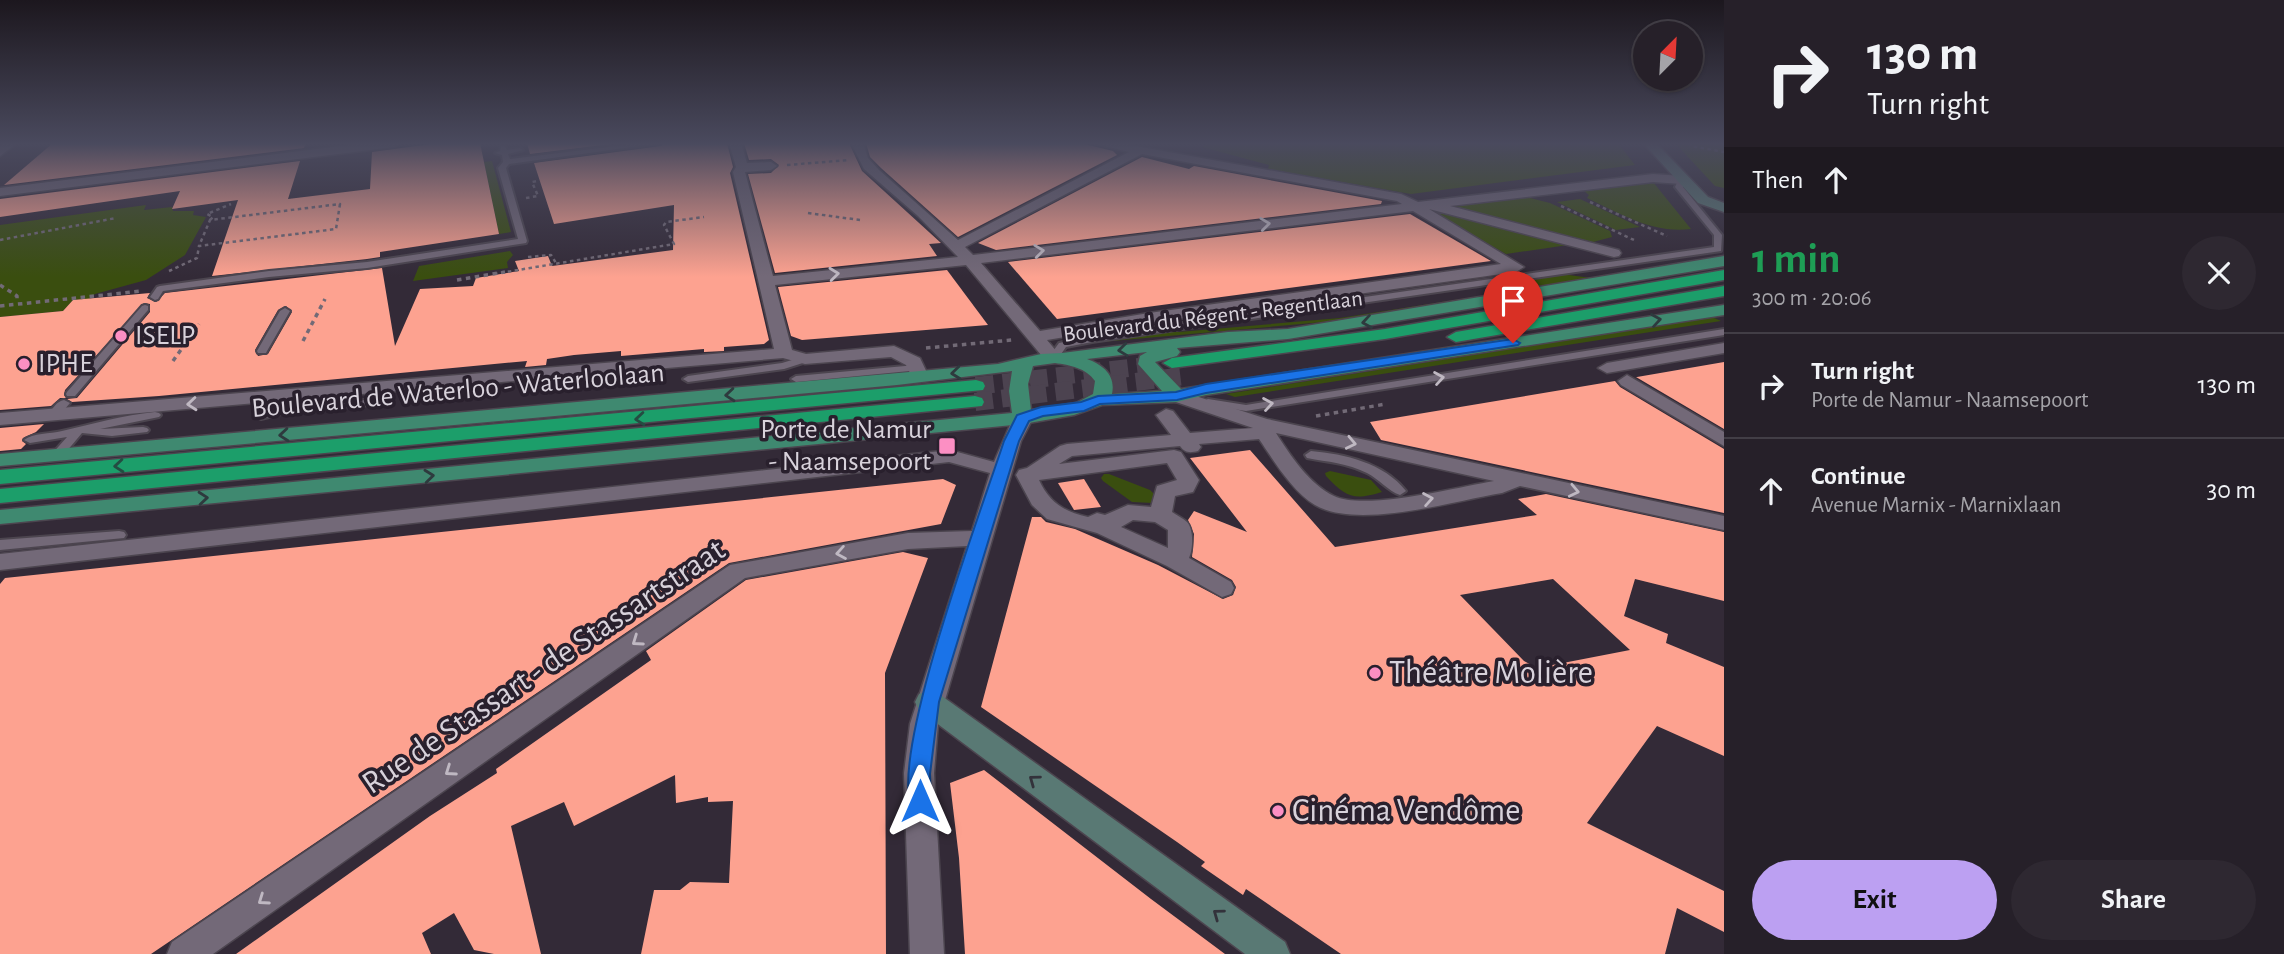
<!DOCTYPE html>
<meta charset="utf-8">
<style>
:root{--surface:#262029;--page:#2e2831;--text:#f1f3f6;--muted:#a4a3a8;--line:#423e46;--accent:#bca0f2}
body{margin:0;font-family:"Alegreya Sans",sans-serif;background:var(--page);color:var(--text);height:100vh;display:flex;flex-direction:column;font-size:26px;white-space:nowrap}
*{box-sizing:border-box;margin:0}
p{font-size:23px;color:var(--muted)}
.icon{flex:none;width:38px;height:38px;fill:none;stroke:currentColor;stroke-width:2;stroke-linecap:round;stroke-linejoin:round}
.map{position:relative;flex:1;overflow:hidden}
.panel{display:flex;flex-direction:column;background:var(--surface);width:560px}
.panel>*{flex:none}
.banner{background:#262029;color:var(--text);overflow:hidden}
.needle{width:46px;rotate:24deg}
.controls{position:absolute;left:1633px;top:21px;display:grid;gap:14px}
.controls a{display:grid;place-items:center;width:70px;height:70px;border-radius:50%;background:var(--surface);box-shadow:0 2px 5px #0004,0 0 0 2px var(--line);font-size:35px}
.pin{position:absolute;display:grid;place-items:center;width:60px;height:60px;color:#fff;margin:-72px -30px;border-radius:50% 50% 50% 0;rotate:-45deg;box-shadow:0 0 7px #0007}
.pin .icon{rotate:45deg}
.me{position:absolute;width:77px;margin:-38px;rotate:0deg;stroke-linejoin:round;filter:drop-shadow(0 0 5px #0008)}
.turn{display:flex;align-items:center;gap:24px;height:147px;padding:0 28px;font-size:32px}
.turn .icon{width:91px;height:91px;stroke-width:2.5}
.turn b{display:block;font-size:49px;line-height:60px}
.then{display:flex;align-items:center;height:66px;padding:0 28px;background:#0003;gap:14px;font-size:26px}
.round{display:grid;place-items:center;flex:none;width:74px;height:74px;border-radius:37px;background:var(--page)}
.head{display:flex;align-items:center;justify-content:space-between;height:119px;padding:0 28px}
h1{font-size:42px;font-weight:700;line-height:52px;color:#1e9e55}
.primary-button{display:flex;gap:14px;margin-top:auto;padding:14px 28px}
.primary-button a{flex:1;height:80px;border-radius:42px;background:var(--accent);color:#111;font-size:28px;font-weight:700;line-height:80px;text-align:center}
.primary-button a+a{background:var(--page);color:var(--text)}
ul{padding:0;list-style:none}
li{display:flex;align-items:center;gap:21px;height:105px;padding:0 28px;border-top:2px solid var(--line)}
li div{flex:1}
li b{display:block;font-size:26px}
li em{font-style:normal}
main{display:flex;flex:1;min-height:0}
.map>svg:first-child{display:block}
.green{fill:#3a4e0f}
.building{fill:#fda290;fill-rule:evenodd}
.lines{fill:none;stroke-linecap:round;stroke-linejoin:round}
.highway-tunnel{stroke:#4c4350;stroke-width:18;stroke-dasharray:18 9;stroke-linecap:butt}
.lane-casing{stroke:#4c454f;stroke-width:4}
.street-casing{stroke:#4c454f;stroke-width:3}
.secondary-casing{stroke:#4c454f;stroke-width:3}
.primary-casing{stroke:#4c454f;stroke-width:3}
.highway-casing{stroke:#4c454f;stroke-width:3}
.path-far1{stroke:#726a76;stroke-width:2.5;stroke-dasharray:3.5 3.5;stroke-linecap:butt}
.path{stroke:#726a76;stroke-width:3.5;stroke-dasharray:4.5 4.5;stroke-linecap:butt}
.lane{fill:#736978;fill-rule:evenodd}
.street{fill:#736978;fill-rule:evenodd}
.secondary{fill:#597974;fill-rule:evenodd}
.primary{fill:#3f8970;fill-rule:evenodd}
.highway{fill:#1c9e6a;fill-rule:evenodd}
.oneway{stroke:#bfb8c2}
.oneway2{stroke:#2e3a3e}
.oneway3{stroke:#244c42}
.oneway4{stroke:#33323b}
.route{fill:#1a73e8;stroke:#114b97;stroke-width:2}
.poi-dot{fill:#fc8fc3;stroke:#29202d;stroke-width:2.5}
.labels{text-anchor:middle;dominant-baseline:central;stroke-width:7;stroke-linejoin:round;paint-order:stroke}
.far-street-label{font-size:23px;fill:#d8d2db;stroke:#29202d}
.poi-label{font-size:28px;fill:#d8d2db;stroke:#29202d;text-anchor:start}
.street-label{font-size:28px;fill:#d8d2db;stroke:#29202d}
.near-street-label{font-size:33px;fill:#d8d2db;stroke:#29202d}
.near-poi-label{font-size:33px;fill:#d8d2db;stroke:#29202d;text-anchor:start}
</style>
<main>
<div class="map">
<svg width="1724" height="954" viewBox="0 0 1724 954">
<rect width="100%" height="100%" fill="#332a37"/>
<g class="green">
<path d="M 1209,143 L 1618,143 L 1635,165 L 1411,194 L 1268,169 L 1269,165 L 1202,147 Z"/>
<path d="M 1675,143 L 1724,143 L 1724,188 L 1715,186 Z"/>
<path d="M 492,161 L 511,232 L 499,234 L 484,162 Z"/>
<path d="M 1653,182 L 1691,229 C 1653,234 1621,214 1587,198 L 1589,195 L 1583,190 Z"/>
<path d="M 1526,197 L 1550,203 L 1610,231 L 1612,237 L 1593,242 L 1450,207 Z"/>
<path d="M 1580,199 L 1640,227 L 1616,230 L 1557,202 Z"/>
<path d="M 146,205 L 144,210 L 172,207 L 173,211 L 194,211 L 193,215 L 206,217 L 185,255 L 146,280 L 95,294 L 89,299 L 73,300 L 63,311 L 0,317 L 0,225 Z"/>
<path d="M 1428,210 L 1568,245 L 1506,254 Z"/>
<path d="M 510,251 L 513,255 L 507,262 L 508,268 L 413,281 L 419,266 Z"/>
<path d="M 1537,271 L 1592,278 L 1346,320 L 1101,342 L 1089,331 L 1146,322 L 1165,330 L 1179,332 L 1340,318 L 1531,288 L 1510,275 Z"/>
<path d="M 1712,317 L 1721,321 L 1235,397 L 1226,394 Z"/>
<path d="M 1330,471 L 1371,480 L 1382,492 C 1353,501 1346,497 1326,476 L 1325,473 Z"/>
<path d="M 1104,474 L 1109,474 L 1150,490 L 1155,495 L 1153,503 L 1132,502 L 1103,481 L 1101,478 Z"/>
</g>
<g class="building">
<path d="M 53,143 L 306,143 L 304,148 L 4,185 Z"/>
<path d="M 439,143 L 480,143 L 499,234 L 380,252 L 380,257 L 367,259 L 212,276 L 238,200 L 172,209 L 180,191 L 0,217 L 0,199 L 300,161 L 288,199 L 370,189 L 372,152 Z"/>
<path d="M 527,143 L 619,143 L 530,154 Z"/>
<path d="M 664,143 L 727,143 L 733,167 L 730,173 L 769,340 L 764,344 L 724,347 L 724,351 L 704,352 L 704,349 L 621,356 L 621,351 L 574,355 L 547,359 L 546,365 L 525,367 L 527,361 L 159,396 L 72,402 L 67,399 L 77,398 L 150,312 L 150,304 L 144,303 L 65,390 L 64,395 L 66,398 L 60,398 L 51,406 L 0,410 L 0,317 L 63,311 L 73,300 L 150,293 L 147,298 L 156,302 L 165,293 L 382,268 L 395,346 L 420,289 L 473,286 L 476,278 L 519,271 L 515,261 L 548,256 L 552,266 L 673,250 L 674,205 L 554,224 L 534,163 L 661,146 ZM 286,306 L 292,312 L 268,354 L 258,356 L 255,350 L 278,310 Z"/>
<path d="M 744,143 L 849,143 L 862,171 L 941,243 L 929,244 L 937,256 L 775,273 L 748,174 L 771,173 L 779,165 L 771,159 L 749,160 Z"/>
<path d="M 866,143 L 1080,143 L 1113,151 L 1117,155 L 958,237 L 881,168 L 870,157 Z"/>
<path d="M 1142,157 L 1189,169 L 1194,166 L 1382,201 L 1381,204 L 996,250 L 978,243 Z"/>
<path d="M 1410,214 L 1491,261 L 1057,319 L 1008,262 Z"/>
<path d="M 947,270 L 988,325 L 802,340 L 791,336 L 778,287 Z"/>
<path d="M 1724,362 L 1724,429 L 1636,377 L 1637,377 Z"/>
<path d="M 1615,381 L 1620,387 L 1724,449 L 1724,513 L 1381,440 L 1370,422 Z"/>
<path d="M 44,424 L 36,432 L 23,438 L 22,441 L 26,444 L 21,449 L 0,451 L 0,428 Z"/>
<path d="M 1250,450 L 1335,547 L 1537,515 L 1518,499 L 1546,494 L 1724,532 L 1724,601 L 1635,579 L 1624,616 L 1668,634 L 1666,643 L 1724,667 L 1724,756 L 1657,726 L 1587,823 L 1724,891 L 1724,932 L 1677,908 L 1665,954 L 1341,954 L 1246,889 L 1243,895 L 1201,866 L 1205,862 L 1177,842 L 981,707 L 1032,517 L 1041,517 L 1046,522 L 1075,529 L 1158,565 L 1223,599 L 1233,595 L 1236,587 L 1232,580 L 1192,557 L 1194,534 L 1188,520 L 1194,511 L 1247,532 L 1190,458 ZM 1553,579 L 1605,627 L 1630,650 L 1537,668 L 1524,661 L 1460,595 Z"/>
<path d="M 943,479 L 956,485 L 941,524 L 729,563 L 151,954 L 0,954 L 0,584 L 5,578 Z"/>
<path d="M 1084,479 L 1101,507 L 1074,510 L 1058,483 Z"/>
<path d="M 903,552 L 928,558 L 885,673 L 886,954 L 641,954 L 654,890 L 680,890 L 690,882 L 729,883 L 733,801 L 708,802 L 708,797 L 676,803 L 675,775 L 574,826 L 564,802 L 511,826 L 541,954 L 494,954 L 474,950 L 454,913 L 422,933 L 431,954 L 236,954 L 430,816 L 497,773 L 496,769 L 651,660 L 646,651 L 746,580 Z"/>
<path d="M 984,770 L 1151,899 L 1225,954 L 965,954 L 959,858 L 950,783 Z"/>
</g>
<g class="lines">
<g class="highway-tunnel">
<path d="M 976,386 L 1163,364"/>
<path d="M 975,402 L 1184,376"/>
</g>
<g class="lane-casing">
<g id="lane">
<path d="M 641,143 L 661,143 L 509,164 L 506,168 L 527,241 L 526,243 L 367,268 L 269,277 L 163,291 L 158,299 L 155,300 L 150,297 L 157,287 L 160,286 L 269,271 L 367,262 L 518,239 L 498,168 L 503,162 L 502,155 L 495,153 L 500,151 L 501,146 L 505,146 L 507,150 L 520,148 L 523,150 L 508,154 L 510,159 Z"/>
<path d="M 1679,178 L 1685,178 L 1683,187 L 1722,235 L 1721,251 L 1092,342 L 1066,347 L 1057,360 L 1053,361 L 1048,358 L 1059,343 L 1092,336 L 1714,247 L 1714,235 L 1675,187 Z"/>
<path d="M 145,305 L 148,306 L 148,310 L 75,396 L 67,396 L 66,394 L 67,392 L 142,306 Z"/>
<path d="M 285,308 L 290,311 L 267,351 L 266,353 L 258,353 L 257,351 L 280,311 Z"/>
<path d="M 1724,329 L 1724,335 L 1246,411 L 1208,405 L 1202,402 L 1208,399 L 1246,405 Z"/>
<path d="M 805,356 L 810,359 L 809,361 L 784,369 L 688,382 L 683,379 L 688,376 L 782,363 Z"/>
<path d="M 916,365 L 920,366 L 921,368 L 920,370 L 796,382 L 791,379 L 796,376 Z"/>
<path d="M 375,399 L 379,400 L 381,402 L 379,404 L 281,414 L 261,419 L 255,416 L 257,414 L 281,408 Z"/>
<path d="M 64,400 L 70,403 L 58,417 L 50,417 L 48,415 C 52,409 57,401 64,400 Z"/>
<path d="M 155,412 L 159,413 L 161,415 L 159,417 L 100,429 L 143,427 L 147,428 L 149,430 L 147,432 L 112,436 L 82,433 L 61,458 L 57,459 L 51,455 L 67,437 L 30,443 L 24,440 C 33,433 50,434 62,431 C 93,424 123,415 155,412 Z"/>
<path d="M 1311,451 C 1345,454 1384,463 1406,491 L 1400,495 C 1388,491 1379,479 1367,473 C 1347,463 1328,462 1307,458 L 1305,455 Z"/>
<path d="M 119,531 L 124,532 L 126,535 L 124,538 L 0,550 L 0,540 Z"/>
</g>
</g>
<g class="street-casing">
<g id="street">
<path d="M 4,143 L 17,143 L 0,156 L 0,146 Z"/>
<path d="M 365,143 L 400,143 L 394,147 L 0,196 L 0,188 Z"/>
<path d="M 729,143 L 741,143 L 747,163 L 771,162 L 777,166 L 771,170 L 745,172 L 773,276 L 958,257 L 918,216 L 864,169 L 851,143 L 863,143 L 868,158 L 879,170 L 958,240 L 1129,152 L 1093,143 L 1119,143 L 1401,194 L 1418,202 L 1653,174 L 1682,176 L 1688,180 L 1682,184 L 1653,182 L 1450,206 L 1619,250 L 1621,253 L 1619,256 L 1614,257 L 1429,209 L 1524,267 L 1516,272 L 1149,323 L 1047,340 L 1062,358 L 1053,363 L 1047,362 L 966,265 L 775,285 L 792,350 L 806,354 L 894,346 L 920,358 L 929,377 L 920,382 L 914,381 L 906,365 L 891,357 L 805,364 L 783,358 L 0,425 L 0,413 L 774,349 L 733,172 L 736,167 ZM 1142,154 L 1397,201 L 1402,204 L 973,255 L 965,247 ZM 1413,211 L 1501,264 L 1149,313 L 1040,331 L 981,263 Z"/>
<path d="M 1724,343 L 1724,353 L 1607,373 L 1598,368 L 1607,363 Z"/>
<path d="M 1627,375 L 1724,432 L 1724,446 L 1621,385 L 1618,381 Z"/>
<path d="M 1177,390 L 1267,419 L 1724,516 L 1724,530 L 1520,486 L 1502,493 C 1453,501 1358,530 1315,505 C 1292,491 1274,461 1259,439 L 1199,444 L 1201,447 L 1198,451 C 1190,453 1185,453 1180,446 L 1072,456 L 1059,464 L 1174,450 L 1181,452 L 1199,480 L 1193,492 L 1175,496 L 1172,512 C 1176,515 1183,518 1187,522 C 1194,529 1193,550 1189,558 L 1231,582 L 1234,588 L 1231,594 L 1222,597 L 1167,566 L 1097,533 L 1047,519 L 1032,505 L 1016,475 L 1019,470 L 1027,468 L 1060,446 L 1067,444 L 1171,435 L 1156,415 L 1166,409 L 1173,411 L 1190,433 L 1253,428 L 1170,400 L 1168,396 ZM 1276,433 L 1494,481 C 1458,487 1365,511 1334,496 C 1310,485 1290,455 1276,433 ZM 1167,463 L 1177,480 L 1157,486 L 1151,507 L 1128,505 L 1105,515 L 1097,513 L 1088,517 C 1064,512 1049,502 1039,480 ZM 1133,520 L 1155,522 L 1168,530 L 1168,548 L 1121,527 Z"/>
<path d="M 1023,412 L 1033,418 L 1021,441 L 938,724 L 934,773 L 944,954 L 910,954 L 904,773 L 910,724 L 967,546 L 908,549 L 745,578 L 213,954 L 167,954 L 172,942 L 730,565 L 908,533 L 972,531 L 990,473 L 949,462 L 0,570 L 0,554 L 950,450 L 994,462 L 1013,418 Z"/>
</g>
</g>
<g class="secondary-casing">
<g id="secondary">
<path d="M 1643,143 L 1656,143 L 1708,197 L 1724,203 L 1724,212 L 1698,203 Z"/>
<path d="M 929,691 L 939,694 L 1285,942 L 1290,954 L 1245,954 L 919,710 L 915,702 L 919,694 Z"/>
</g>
</g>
<g class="primary-casing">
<path id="primary" d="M 1724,256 L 1724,266 L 1288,339 L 1177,348 L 1180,352 L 1177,356 L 1155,362 L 1181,389 L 1724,305 L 1724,315 L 1206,395 L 1177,402 L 1102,405 L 1074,415 L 1023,424 L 0,524 L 0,510 L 1012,413 L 1009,391 L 1012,371 L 897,385 L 0,466 L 0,454 L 998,364 L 1041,354 L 1062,353 L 1228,332 L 1288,329 ZM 1147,352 L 1140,356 L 1138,364 L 1162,391 L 1112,394 C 1116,375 1103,365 1087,359 ZM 1055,363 C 1070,365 1086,368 1095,381 L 1093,394 L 1076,403 L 1031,410 L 1028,384 L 1033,366 Z"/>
</g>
<g class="highway-casing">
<g id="highway">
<path d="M 1724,270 L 1724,280 L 1385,339 L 1172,368 L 1163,363 L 1172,358 L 1385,329 Z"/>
<path d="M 1724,286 L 1724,296 L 1456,342 L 1447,337 L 1456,332 Z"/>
<path d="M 976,380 L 983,382 L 985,386 L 983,390 L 0,484 L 0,470 Z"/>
<path d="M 975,396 L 982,398 L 984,402 L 982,406 L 0,503 L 0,489 Z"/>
</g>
</g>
<g class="path-far1">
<path d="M 1688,143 L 1691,146 L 1724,152"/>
<path d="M 787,165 L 849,160"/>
<path d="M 526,198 L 538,196 L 532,182 L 537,181 L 536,179"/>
<path d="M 1590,202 L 1667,236"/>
<path d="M 340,204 L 336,229 L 199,246 L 210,220 Z"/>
<path d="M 1561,206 L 1634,240"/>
<path d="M 808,213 L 860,220"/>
<path d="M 210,220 L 213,217 L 207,214 L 231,204"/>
<path d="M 0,240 L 116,218"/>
<path d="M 528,257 L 551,255 L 556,263"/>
<path d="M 169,271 L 197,258 L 199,246"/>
<path d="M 494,274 L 674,244 L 664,225 L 666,222 L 704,217"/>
</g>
<g class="path">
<path d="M 457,280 L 505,272"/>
<path d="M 0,285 L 17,296 L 17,302"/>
<path d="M 0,306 L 142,291"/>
<path d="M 303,341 L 325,299"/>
<path d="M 926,348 L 1012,340"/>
<path d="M 173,361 L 199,324"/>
<path d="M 1316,416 L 1386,404"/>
</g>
<use href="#lane" class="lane"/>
<use href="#street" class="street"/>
<use href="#secondary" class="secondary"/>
<use href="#primary" class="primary"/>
<use href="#highway" class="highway"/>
</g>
<defs><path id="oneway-chevron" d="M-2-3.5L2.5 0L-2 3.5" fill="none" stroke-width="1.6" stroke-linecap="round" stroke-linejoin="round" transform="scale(1.75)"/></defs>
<g class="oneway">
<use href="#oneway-chevron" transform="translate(1265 224) rotate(-7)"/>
<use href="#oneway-chevron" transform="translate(1039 251) rotate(-7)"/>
<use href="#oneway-chevron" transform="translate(834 274) rotate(-6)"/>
<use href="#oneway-chevron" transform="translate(1439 378) rotate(-9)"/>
<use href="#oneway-chevron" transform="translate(192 404) rotate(175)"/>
<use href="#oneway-chevron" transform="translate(1268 404) rotate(-9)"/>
<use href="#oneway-chevron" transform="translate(1351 443) rotate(12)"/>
<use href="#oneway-chevron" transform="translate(1574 491) rotate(12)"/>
<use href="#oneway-chevron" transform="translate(1428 499) rotate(-10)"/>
<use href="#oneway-chevron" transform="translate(841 553) rotate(170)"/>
<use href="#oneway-chevron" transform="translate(637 641) rotate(145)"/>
<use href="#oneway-chevron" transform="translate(450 771) rotate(145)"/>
<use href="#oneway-chevron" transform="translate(263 900) rotate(145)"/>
</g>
<g class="oneway2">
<use href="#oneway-chevron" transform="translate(1656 320) rotate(-9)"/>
<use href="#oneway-chevron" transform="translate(1367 322) rotate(171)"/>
<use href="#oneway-chevron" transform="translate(1123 350) rotate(173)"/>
<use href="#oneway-chevron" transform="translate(956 373) rotate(174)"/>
<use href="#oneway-chevron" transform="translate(730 395) rotate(175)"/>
<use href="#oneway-chevron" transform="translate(284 435) rotate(175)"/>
<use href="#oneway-chevron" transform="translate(429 476) rotate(-6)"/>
<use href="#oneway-chevron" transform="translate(203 498) rotate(-5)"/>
</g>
<g class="oneway3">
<use href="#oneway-chevron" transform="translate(640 419) rotate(175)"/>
<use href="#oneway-chevron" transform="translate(119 466) rotate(175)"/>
</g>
<g class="oneway4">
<use href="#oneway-chevron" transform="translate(1034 780) rotate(-144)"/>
<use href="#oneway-chevron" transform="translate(1218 914) rotate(-144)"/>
</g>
<linearGradient id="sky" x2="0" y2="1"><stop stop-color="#1c171e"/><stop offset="0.52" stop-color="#4a4a5e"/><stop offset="1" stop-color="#4a4a5e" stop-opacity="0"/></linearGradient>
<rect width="1724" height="277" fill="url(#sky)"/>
<path class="route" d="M 1513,339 L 1520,343 L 1518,345 L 1206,393 L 1177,400 L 1100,404 L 1084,411 L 1043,416 L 1029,421 L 1019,441 L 939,702 L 930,774 L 931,801 L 928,808 L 920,811 L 912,808 C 888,756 983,506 1004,441 L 1017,415 L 1041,407 L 1081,402 L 1098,396 L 1176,392 L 1206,384 Z"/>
<g class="poi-dot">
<circle cx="121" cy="336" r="7"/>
<circle cx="24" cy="364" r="7"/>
<rect x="938" y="437" width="18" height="18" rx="3.5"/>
<circle cx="1375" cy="673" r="7"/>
<circle cx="1278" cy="811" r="7"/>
</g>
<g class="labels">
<g class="far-street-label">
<text transform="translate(1213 317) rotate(-7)">Boulevard du Régent - Regentlaan</text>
</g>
<g class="poi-label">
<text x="135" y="336">ISELP</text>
<text x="38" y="364">IPHE</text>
<text x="931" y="430" text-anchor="end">Porte de Namur<tspan x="931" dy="32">- Naamsepoort</tspan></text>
</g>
<g class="street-label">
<text transform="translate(458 391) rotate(-5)">Boulevard de Waterloo - Waterloolaan</text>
</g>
<g class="near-street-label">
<text transform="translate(544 667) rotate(-34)">Rue de Stassart - de Stassartstraat</text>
</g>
<g class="near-poi-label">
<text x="1389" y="673">Théâtre Molière</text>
<text x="1292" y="811">Cinéma Vendôme</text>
</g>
</g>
</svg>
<div class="controls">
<a><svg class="needle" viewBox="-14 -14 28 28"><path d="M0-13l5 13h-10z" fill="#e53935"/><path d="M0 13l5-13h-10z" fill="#a4a3a8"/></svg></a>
</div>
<div class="pin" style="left:1513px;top:343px;background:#d93025"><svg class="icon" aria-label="arrive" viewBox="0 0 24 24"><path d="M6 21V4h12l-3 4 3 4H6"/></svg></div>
<svg class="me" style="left:920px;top:801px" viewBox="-20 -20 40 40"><path d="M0-17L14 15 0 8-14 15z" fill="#1a73e8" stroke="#fff" stroke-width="4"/></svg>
</div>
<section class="panel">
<div class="banner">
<div class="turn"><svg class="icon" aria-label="right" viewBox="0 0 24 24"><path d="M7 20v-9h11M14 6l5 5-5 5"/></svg><div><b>130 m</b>Turn right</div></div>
<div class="then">Then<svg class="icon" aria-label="ahead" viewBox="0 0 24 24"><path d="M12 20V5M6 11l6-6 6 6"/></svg></div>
</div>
<div class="head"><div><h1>1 min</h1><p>300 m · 20:06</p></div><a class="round"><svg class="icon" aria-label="close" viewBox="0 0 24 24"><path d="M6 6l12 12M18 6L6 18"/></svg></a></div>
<ul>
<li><svg class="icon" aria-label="right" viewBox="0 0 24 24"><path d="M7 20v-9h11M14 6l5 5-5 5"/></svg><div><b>Turn right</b><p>Porte de Namur - Naamsepoort</p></div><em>130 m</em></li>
<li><svg class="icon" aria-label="ahead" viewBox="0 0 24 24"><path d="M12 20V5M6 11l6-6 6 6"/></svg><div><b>Continue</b><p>Avenue Marnix - Marnixlaan</p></div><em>30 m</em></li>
</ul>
<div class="primary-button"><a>Exit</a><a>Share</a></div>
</section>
</main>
